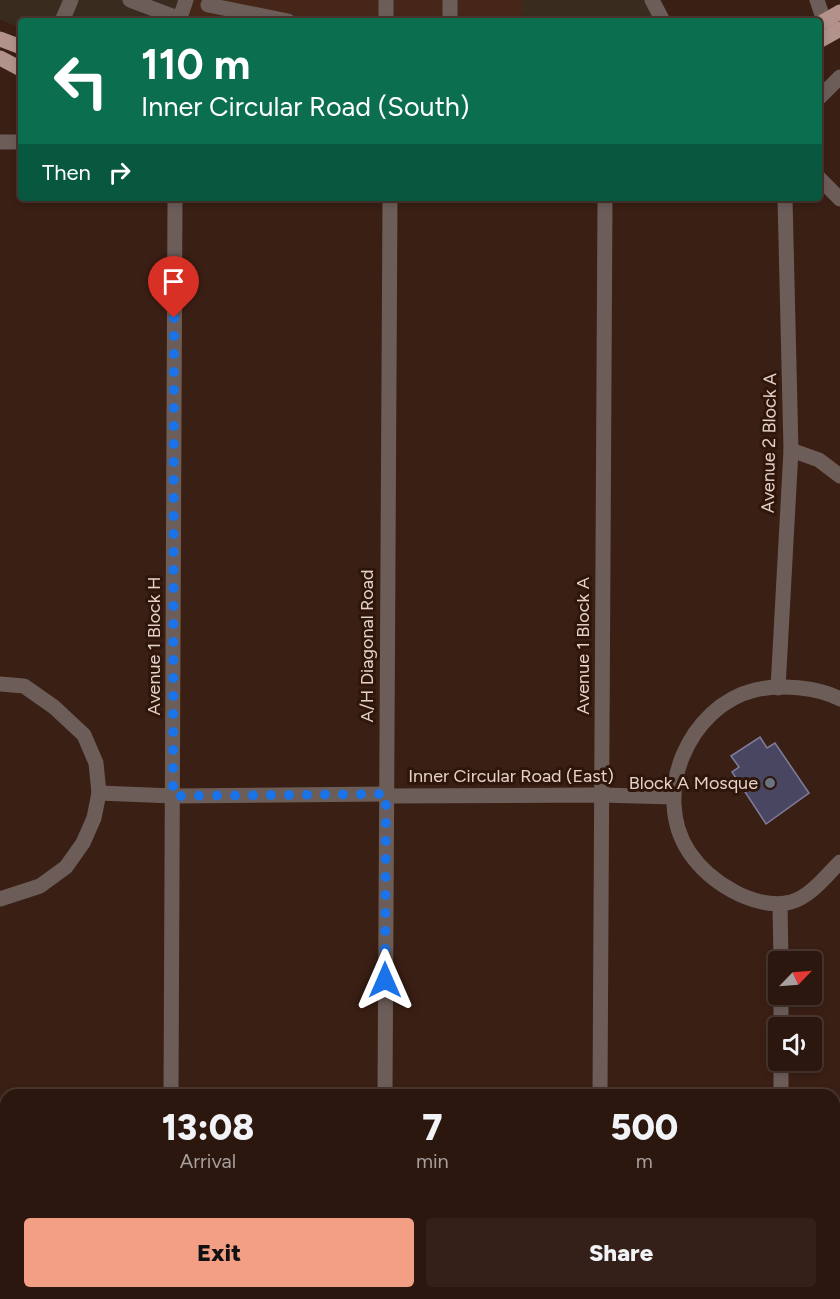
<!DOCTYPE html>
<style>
:root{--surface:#2c170f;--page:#342018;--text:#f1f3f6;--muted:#a69f9e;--line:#48362f;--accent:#f39f85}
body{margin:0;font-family:Figtree,sans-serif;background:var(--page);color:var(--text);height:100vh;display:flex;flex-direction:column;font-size:22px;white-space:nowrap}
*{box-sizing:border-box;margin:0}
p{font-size:20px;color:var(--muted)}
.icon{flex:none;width:33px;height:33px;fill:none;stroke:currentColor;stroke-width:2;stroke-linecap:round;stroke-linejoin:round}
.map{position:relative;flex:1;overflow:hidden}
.drawer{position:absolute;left:0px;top:1089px;width:840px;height:210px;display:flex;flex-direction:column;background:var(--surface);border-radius:18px 18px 0 0;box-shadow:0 3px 9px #0003,0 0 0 2px var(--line)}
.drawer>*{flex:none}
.guide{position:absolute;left:18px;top:18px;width:804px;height:183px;border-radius:6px;box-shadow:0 3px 9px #0003,0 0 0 2px var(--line);background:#0b6e4f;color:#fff;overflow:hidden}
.needle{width:39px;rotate:65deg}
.fabs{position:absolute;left:768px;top:951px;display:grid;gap:12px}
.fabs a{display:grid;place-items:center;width:54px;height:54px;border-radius:6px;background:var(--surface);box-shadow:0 3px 9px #0003,0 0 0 2px var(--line);font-size:30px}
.pin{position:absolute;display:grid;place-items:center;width:51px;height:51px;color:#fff;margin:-62px -26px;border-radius:50% 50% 50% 0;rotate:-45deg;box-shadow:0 0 6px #0007}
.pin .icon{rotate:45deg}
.me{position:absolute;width:66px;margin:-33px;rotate:0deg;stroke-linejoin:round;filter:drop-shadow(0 0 4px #0008)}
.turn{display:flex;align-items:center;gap:21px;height:126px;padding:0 24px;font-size:27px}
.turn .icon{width:78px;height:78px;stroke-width:2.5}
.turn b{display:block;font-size:42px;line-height:51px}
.then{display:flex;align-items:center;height:57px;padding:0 24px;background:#0003;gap:12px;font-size:22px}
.eta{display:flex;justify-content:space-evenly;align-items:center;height:102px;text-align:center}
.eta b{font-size:36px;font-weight:800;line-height:42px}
.action{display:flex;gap:12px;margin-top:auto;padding:12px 24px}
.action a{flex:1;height:69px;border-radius:6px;background:var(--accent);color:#111;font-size:24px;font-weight:800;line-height:69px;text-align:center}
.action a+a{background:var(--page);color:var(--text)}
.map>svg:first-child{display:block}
.built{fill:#462618}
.education{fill:#3a2b1f}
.building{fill:#494662;stroke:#807d9c;stroke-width:1.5}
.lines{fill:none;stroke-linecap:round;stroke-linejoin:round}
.minor{stroke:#6c5d59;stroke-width:15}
.major{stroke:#b2928b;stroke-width:15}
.route{stroke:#1a73e8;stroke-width:10;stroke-dasharray:0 18}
.worship-dot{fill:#6b7280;stroke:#2f160a;stroke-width:2}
.labels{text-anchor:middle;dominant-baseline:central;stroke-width:6;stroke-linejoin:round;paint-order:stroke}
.street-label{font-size:18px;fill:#e4d1ca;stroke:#2f160a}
.poi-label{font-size:18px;fill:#e4d1ca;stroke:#2f160a;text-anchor:end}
</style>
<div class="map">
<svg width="840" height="1299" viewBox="0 0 840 1299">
<rect width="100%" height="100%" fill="#3a1f14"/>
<path class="built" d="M 195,0 L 521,0 L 523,21 L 187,21 Z"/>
<g class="education">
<path d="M 0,0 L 195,0 L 187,21 L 21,21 L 21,29 L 0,19 Z"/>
<path d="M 521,0 L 647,0 L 658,21 L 523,21 Z"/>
</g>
<path class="building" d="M 760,737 L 767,748 L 775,743 L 809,793 L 766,824 L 732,772 L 739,767 L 731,756 Z"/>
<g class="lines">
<g class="minor">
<path d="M 130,0 L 180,19"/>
<path d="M 386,0 L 386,21"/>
<path d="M 450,0 L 450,21"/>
<path d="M 652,0 L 663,21"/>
<path d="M 817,0 L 824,21"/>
<path d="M 208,5 L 288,21"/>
<path d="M 62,21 L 71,0"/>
<path d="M 179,21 L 186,0"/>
<path d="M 819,98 L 840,77"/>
<path d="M 0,142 L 21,142"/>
<path d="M 819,178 L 840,199"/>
<path d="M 791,450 L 819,460 L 840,476"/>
<path d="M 0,684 L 24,686 L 54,707 L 84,735 L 96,763 L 99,793 L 94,818 L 83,843 L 66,867 L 40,886 L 0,899"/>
<path d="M 778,688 L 791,450 L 785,198"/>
<path d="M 840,699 C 818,687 779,684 755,690 C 689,706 651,794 689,852 C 700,868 716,882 733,891 C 749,900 772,907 791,902 C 810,897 826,876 840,862"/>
<path d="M 99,793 L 173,796 L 386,794"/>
<path d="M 385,796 L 601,795 L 673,797"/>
<path d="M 780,904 L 781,962"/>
<path d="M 781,994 L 781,1028"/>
<path d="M 781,1060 L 781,1095"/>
<path d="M 171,1095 L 175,198"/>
<path d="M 385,1095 L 390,198"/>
<path d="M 600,1095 L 605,198"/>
<path d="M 834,1128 L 840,1123"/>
<path d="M 169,1299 L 169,1293"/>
<path d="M 384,1299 L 384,1293"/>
<path d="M 599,1299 L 599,1293"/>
<path d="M 780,1299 L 780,1293"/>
</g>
<g class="major">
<path d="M 819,24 L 840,12"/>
<path d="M 0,39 L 21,47"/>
<path d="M 819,41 L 840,29"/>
<path d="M 0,58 L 21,69"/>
</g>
</g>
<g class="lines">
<path class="route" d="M 174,318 L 173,796 L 386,794 L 385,980"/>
</g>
<circle class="worship-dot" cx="770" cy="783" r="6"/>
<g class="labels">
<g class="street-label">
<text transform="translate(769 443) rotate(-89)">Avenue 2 Block A</text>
<text transform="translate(154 646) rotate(-90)">Avenue 1 Block H</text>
<text transform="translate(367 646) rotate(-90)">A/H Diagonal Road</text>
<text transform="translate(583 646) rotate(-90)">Avenue 1 Block A</text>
<text x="511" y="776">Inner Circular Road (East)</text>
</g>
<g class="poi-label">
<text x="758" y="783">Block A Mosque</text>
</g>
</g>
</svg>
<div class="fabs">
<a><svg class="needle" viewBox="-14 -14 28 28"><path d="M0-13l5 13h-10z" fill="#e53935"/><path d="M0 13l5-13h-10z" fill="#a69f9e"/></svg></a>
<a><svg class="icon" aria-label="sound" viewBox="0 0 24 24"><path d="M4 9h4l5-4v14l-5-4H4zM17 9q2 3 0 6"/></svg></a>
</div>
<div class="pin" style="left:174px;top:318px;background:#d93025"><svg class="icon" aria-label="arrive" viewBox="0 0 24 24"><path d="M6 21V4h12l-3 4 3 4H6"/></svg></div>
<svg class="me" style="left:385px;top:980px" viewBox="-20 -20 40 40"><path d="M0-17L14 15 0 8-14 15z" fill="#1a73e8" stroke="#fff" stroke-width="4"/></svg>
<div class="guide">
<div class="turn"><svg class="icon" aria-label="left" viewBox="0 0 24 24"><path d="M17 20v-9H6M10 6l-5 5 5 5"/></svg><div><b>110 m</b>Inner Circular Road (South)</div></div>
<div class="then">Then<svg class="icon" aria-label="right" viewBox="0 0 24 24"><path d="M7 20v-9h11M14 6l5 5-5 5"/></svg></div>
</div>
<section class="drawer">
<div class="eta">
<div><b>13:08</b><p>Arrival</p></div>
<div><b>7</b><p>min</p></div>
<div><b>500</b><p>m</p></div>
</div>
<div class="action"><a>Exit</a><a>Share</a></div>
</section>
</div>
